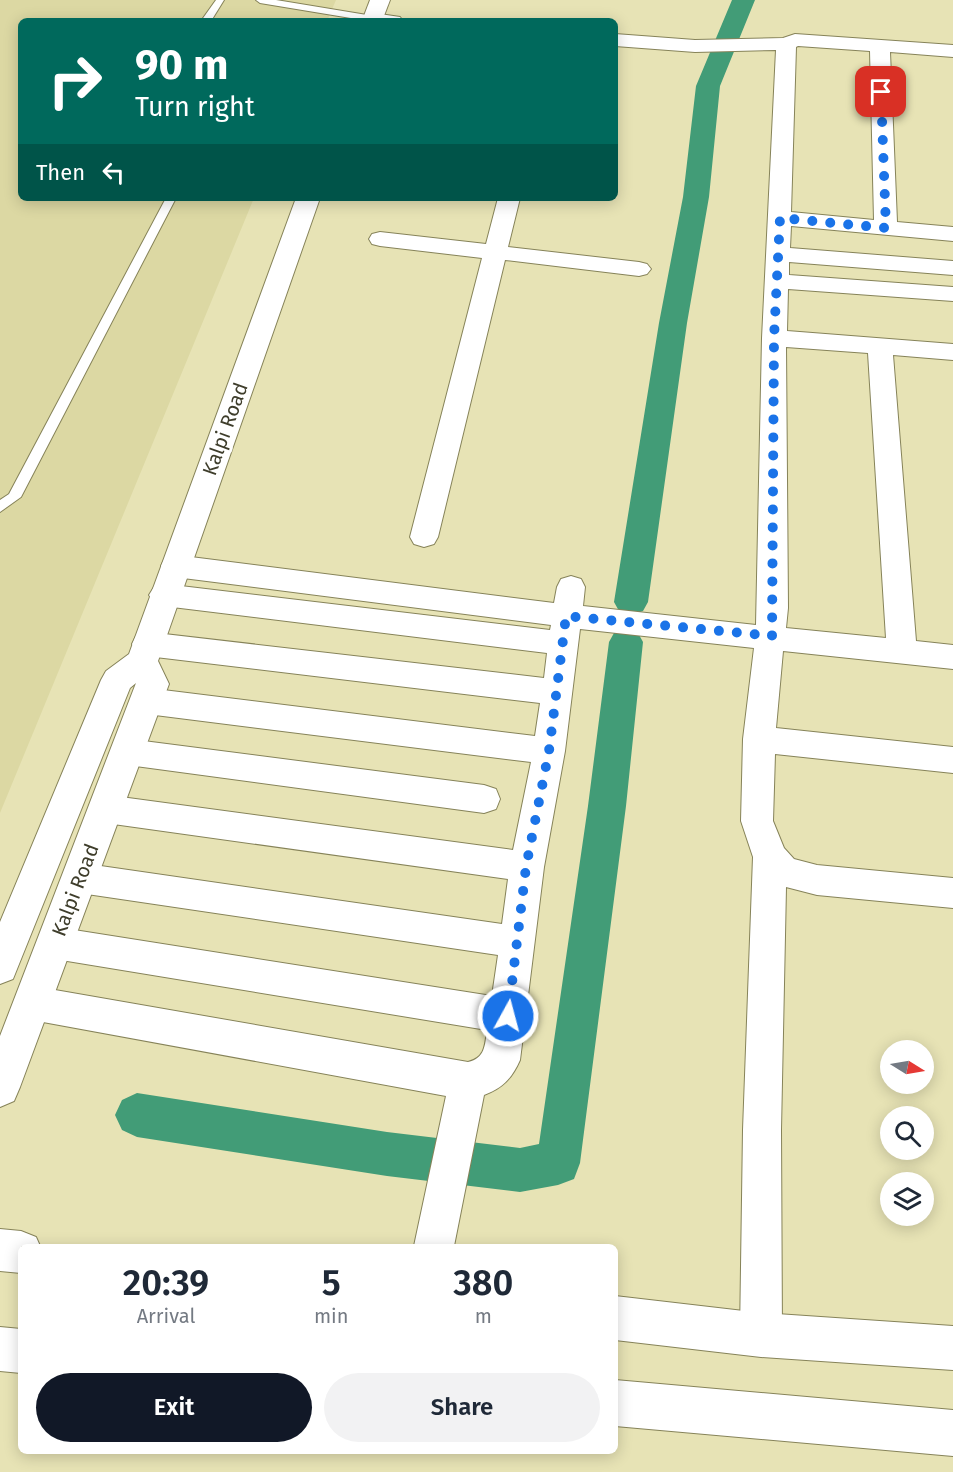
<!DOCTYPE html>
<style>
:root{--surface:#fff;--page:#f2f2f3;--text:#1f2937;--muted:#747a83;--accent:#111827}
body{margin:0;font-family:"Fira Sans",sans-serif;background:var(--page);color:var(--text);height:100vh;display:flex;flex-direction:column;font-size:22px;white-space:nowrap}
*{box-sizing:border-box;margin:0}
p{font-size:20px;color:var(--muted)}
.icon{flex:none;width:33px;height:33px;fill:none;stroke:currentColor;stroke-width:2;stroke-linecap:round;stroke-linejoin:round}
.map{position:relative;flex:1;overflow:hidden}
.panel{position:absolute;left:18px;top:1244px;width:600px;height:210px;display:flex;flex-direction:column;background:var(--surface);border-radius:9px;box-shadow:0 3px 15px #0003}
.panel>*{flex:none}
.guide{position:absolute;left:18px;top:18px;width:600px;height:183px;border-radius:9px;box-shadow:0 3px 15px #0003;background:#00695c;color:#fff;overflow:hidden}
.needle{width:39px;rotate:101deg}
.buttons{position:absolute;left:880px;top:1040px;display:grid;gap:12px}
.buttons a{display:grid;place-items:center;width:54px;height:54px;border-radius:50%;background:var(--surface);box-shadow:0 3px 15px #0003;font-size:30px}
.pin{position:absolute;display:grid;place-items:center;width:51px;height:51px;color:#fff;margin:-26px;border-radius:12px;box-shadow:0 3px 9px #0006}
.me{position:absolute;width:66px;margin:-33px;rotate:7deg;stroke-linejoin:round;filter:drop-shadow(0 0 4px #0008)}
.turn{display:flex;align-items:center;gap:21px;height:126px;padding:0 18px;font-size:27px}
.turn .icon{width:78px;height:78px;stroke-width:2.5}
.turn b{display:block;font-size:42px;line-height:51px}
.then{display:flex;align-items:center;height:57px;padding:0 18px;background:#0003;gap:12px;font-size:22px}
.eta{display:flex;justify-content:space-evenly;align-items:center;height:102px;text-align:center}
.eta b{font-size:36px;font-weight:600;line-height:42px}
.button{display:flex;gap:12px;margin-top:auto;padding:12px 18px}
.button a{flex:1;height:69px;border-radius:36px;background:var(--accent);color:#fff;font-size:24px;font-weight:600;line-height:69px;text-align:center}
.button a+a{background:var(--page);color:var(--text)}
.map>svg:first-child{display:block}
.built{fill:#dcd8a3}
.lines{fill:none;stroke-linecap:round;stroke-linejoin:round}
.canal{fill:#429c77;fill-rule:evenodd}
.service-casing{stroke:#868359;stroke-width:2}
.minor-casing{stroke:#868359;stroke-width:2}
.tertiary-casing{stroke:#868359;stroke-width:2}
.secondary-casing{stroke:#868359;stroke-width:2}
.service{fill:#fff;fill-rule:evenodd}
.minor{fill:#fff;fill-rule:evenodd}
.tertiary{fill:#fff;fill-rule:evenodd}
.secondary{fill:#fff;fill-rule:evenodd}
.route{stroke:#1a73e8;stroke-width:10;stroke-dasharray:0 18}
.labels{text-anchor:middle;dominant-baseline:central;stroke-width:6;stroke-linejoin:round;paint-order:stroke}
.street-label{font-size:20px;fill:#3e3d2b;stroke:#fff}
</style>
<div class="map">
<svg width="953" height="1472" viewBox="0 0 953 1472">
<rect width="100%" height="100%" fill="#e7e3b5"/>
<path class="built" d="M 0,0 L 336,0 L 327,21 L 21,21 L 21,198 L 254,198 L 0,813 Z"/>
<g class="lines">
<g class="canal">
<path d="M 732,0 L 755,0 L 720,86 L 709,197 L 687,323 L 648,602 L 643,611 L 631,615 L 619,611 L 614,602 L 659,323 L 683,197 L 696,86 Z"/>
<path d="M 626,629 L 638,633 L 643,642 L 626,806 L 580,1163 L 574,1179 L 558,1185 L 520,1192 L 387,1176 L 137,1137 L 122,1130 L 115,1115 L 122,1100 L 137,1093 L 387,1132 L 520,1148 L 539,1144 L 588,806 L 609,642 L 614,633 Z"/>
</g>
<g class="service-casing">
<g id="service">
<path d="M 216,0 L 224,0 L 211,21 L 201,21 Z"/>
<path d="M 256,0 L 276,0 L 373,16 L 378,19 L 369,21 L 260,3 Z"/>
<path d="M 166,198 L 176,198 L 21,497 L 0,512 L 0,500 L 9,494 Z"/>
</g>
</g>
<g class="minor-casing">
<g id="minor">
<path d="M 373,13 L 400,17 L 403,21 L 365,21 L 366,15 Z"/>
<path d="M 615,34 L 695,40 L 783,38 L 795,34 L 953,45 L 953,57 L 890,52 L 897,222 L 953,227 L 953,241 L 791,226 L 790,248 L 953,261 L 953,275 L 789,262 L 789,275 L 953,287 L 953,301 L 788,289 L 787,331 L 953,344 L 953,360 L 893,355 L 916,641 L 953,645 L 953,669 L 783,651 L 776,728 L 953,747 L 953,773 L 775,754 L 773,821 L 784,848 L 794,859 L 817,865 L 953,878 L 953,908 L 817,895 L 786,887 L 781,1130 L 782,1335 L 776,1350 L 761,1356 L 746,1350 L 740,1335 L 743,1130 L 753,857 L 741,821 L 743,739 L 754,648 L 580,629 L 565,751 L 544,867 L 520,1060 C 512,1078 503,1088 484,1095 L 454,1246 L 414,1246 L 446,1096 L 32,1020 L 19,1015 L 14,1003 L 19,991 L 32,986 L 468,1062 C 485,1058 485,1046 487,1030 L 55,959 L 43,954 L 37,943 L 43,932 L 55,927 L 492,996 L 498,955 L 80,893 L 68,889 L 63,878 L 68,867 L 80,863 L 502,924 L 508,879 L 106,823 L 94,819 L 90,809 L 94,799 L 106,795 L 513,850 L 531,762 L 147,714 L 136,710 L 132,701 L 136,692 L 147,688 L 535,736 L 540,703 L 147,656 L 136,652 L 132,644 L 136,636 L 147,632 L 544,678 L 547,653 L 164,606 L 154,603 L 149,595 L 154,587 L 164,584 L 550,630 L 551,625 L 175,577 L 165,574 L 161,566 L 165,558 L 175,555 L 554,603 L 557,587 L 561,579 L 571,576 L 581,579 L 585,587 L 583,606 L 756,625 L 762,338 L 776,50 L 695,52 L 615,46 ZM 798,46 L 870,51 L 874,220 L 791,212 L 796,47 ZM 786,347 L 868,353 L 886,638 L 786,628 L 788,608 Z"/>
<path d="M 498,198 L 520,198 L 508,247 L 639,262 L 647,264 L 651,269 L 647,274 L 639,276 L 505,260 L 438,537 L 434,544 L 424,547 L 414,544 L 410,537 L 482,258 L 380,246 L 372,244 L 369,239 L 372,234 L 380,232 L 486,244 Z"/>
<path d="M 128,739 L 484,785 L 496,789 L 500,799 L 496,809 L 484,813 L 128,765 L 117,761 L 112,752 L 117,743 Z"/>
</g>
</g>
<g class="tertiary-casing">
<g id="tertiary">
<path d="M 0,1229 L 21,1231 L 36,1237 L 40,1246 L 21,1246 L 21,1273 L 0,1271 Z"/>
<path d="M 615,1296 L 761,1313 L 953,1326 L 953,1370 L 761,1357 L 615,1340 Z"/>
<path d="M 0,1327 L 21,1329 L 21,1373 L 0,1371 Z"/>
<path d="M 615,1380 L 953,1410 L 953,1456 L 615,1426 Z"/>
</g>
</g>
<g class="secondary-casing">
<g id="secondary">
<path d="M 370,0 L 390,0 L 382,21 L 362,21 Z"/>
<path d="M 296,198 L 320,198 L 158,661 L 169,684 L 20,1087 L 14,1101 L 0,1107 L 0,1036 L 136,683 L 130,688 L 13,979 L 0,984 L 0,922 L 101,680 L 106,671 L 129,654 Z"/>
</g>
</g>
<use href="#service" class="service"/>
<use href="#minor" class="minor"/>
<use href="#tertiary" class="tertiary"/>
<use href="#secondary" class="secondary"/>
</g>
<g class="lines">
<path class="route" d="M 508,1016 L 526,867 L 549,751 L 566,616 L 772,636 L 774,338 L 780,218 L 886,228 L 881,92"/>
</g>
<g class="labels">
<g class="street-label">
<text transform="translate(225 429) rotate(-70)">Kalpi Road</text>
<text transform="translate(75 890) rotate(-69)">Kalpi Road</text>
</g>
</g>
</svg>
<div class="buttons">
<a><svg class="needle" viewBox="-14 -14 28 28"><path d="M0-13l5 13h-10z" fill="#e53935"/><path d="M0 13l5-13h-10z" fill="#747a83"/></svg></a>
<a><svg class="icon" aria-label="search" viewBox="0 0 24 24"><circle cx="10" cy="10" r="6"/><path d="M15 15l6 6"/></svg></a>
<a><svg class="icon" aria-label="layers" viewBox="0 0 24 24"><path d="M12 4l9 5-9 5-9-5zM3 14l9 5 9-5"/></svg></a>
</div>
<div class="pin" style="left:881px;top:92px;background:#d93025"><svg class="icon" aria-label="arrive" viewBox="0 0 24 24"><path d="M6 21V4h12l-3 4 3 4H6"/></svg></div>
<svg class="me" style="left:508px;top:1016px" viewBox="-20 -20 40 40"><circle r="17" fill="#1a73e8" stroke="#fff" stroke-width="3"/><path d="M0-11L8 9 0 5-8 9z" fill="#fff"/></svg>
<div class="guide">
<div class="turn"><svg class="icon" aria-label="right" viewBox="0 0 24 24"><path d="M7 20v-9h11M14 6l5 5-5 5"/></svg><div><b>90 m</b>Turn right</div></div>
<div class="then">Then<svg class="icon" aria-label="left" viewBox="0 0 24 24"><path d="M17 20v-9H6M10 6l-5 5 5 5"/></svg></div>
</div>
<section class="panel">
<div class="eta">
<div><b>20:39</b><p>Arrival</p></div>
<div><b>5</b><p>min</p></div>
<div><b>380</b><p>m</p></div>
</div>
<div class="button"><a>Exit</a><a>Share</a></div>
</section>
</div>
